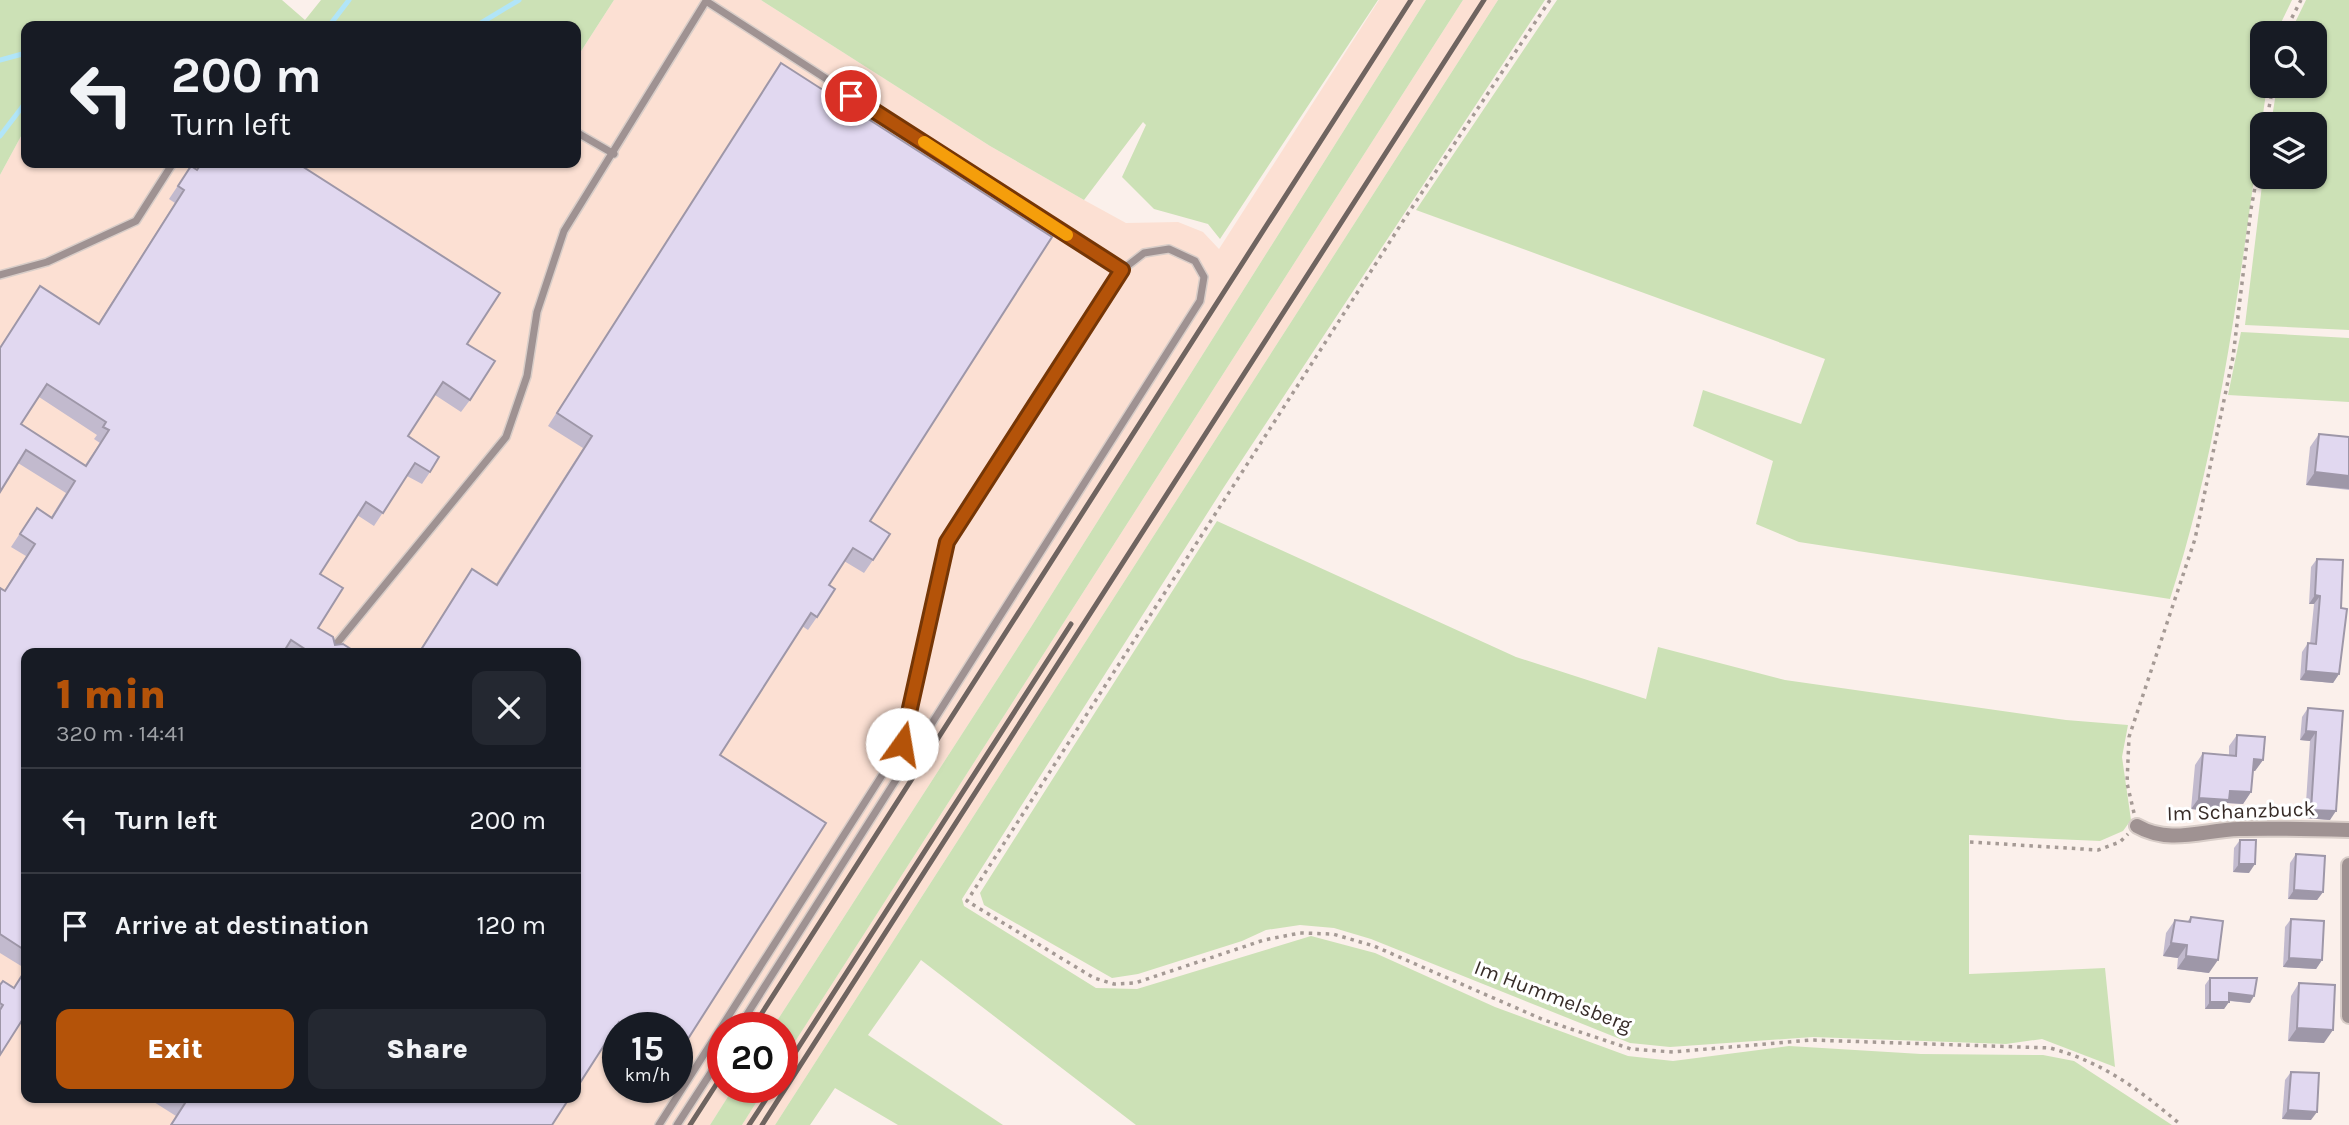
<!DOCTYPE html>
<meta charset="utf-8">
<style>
:root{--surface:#171b24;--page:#242831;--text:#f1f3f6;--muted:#9ea1a6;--line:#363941;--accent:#b45309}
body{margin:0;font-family:Karla,sans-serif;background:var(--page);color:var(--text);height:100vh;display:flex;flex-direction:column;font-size:26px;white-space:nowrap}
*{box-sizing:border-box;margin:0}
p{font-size:23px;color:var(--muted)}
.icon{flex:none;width:38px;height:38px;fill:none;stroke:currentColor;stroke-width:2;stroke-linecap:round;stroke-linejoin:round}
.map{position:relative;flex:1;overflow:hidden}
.details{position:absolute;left:21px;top:648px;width:560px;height:455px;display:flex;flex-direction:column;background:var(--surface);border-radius:14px;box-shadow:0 2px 5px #0004}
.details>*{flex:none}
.guide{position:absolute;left:21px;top:21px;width:560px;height:147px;border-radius:14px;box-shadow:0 2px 5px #0004;background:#171b24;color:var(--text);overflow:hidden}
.fabs{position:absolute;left:2250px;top:21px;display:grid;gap:14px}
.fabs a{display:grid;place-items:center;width:77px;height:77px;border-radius:14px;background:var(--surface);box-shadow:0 2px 5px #0004;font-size:35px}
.speed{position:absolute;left:602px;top:1012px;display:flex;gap:14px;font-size:35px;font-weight:700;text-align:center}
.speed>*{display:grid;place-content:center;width:91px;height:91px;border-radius:50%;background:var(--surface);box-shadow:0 2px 5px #0004;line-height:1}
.speed small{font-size:18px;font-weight:400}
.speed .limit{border:10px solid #d22;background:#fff;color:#111}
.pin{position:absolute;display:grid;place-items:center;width:60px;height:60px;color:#fff;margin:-30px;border:4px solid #fff;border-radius:50%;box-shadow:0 2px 7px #0007}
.me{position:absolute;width:77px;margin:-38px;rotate:13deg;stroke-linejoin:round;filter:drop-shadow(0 0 5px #0008)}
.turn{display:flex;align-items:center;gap:24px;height:147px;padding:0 35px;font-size:32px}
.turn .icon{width:91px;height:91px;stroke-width:2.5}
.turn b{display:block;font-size:49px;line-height:60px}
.round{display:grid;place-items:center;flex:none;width:74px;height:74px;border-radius:14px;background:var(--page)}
.summary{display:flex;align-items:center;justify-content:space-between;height:119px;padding:0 35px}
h1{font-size:42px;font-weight:800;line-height:52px;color:var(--accent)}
.action{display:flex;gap:14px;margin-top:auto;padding:14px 35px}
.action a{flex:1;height:80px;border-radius:14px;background:var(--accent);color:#fff;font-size:28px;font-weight:800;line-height:80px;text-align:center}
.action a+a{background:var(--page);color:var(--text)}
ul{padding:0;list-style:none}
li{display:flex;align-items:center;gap:21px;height:105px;padding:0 35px;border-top:2px solid var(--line)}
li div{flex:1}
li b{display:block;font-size:26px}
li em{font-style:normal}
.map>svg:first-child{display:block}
.built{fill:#fce0d3;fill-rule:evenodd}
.green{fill:#cce1b6}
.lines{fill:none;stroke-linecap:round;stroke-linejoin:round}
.stream{stroke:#b1e5f8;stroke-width:5}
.service-casing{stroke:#d8cdc8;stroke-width:10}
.minor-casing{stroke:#d8cdc8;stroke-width:18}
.path{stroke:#a59a95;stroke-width:3.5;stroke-dasharray:3.5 5;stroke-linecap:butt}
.service{stroke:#9f9292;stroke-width:7}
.minor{stroke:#9f9292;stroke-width:14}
.rail{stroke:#6f6460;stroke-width:5}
.wall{fill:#c2bace;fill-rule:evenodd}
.shaded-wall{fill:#9e97a8}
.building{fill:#e1d8f0;stroke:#9e97a8;stroke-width:2;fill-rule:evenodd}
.route-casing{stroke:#753606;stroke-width:18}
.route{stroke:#b45309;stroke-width:12}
.slow{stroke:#f59e0b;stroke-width:12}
.labels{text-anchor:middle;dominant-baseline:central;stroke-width:6;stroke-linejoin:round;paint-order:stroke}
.street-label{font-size:21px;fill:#372c28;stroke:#fff}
</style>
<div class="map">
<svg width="2349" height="1125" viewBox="0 0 2349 1125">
<rect width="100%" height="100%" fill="#fbf0eb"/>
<g class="built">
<path d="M 614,0 L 761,0 L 990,146 L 1084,200 L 1126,223 L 1178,222 L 1203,232 L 1219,249 L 1379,0 L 1426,0 L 1031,627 L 773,1027 L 723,1027 L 723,1087 L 734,1087 L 710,1125 L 0,1125 L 0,175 L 26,127 L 26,163 L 141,163 L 149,166 L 152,163 L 576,163 L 576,59 ZM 26,653 L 576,653 L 576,1097 L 26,1097 ZM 618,1027 L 677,1027 L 677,1087 L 618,1087 Z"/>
<path d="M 1463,0 L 1498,0 L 775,1125 L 742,1125 L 766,1087 L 782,1087 L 782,1062 Z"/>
</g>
<g class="green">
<path d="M 0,0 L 282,0 L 305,20 L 321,0 L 614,0 L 576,59 L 576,26 L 26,26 L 26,127 L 0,175 Z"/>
<path d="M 761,0 L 1378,0 L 1220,239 L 1208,224 L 1154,209 L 1122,177 L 1146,125 L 1143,122 L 1084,200 L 990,146 Z"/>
<path d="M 1426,0 L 1463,0 L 782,1062 L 782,1027 L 773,1027 L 1031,627 Z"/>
<path d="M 1498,0 L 1545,0 L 1224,487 L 962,899 L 964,906 L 1096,988 L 1137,989 L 1311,936 L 1375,953 L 1495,1007 L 1628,1056 L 1673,1061 L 1789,1046 L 1921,1054 L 2043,1055 L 2074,1061 L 2172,1125 L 1136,1125 L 921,960 L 868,1035 L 1003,1125 L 898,1125 L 835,1088 L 810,1125 L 775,1125 Z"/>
<path d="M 1557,0 L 2292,0 L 2276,33 L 2263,33 L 2263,86 L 2267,86 C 2242,259 2224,432 2170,599 L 1799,542 L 1756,524 L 1773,461 L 1693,426 L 1703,390 L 1801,424 L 1825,359 L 1416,210 Z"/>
<path d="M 2306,0 L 2349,0 L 2349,330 L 2245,325 L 2263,177 L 2315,177 L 2315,124 L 2271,124 L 2277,86 L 2315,86 L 2315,33 L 2290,33 Z"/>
<path d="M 2241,332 L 2349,338 L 2349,402 L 2228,395 Z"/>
<path d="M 1217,521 L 1516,657 L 1646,699 L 1658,647 L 1785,680 L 2066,720 L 2128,725 L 2122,757 L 2131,820 L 2123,831 L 2100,841 L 1969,835 L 1969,974 L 2105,968 L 2115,1067 L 2042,1039 L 2006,1044 L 1813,1037 L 1670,1047 L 1630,1043 L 1371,939 L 1334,928 L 1300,925 L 1266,930 L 1242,941 L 1138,974 L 1112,978 L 984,905 L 980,893 Z"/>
<path d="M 734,1087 L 766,1087 L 742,1125 L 710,1125 Z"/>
</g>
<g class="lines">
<g class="stream">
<path d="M 329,26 L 349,0"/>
<path d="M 476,26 L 519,0"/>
<path d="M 0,60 L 26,53"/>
<path d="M 0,136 L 26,102"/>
</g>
<g class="service-casing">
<g id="service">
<path d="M 576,132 L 614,154"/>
<path d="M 0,275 L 47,262 L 136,221 L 173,163"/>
<path d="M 329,653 L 506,437 L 527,376 L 537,312 L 564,231 L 706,1 L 1122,270 L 947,542 L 902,744 L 659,1125"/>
<path d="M 739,1027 L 1200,301 L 1204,277 L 1195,261 L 1169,249 L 1144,253 L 1122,270"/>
<path d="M 677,1125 L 723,1054"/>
</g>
</g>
<g class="minor-casing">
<g id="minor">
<path d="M 2137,826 C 2170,845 2203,830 2239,829 C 2275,828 2312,829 2349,830"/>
<path d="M 2349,865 L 2349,1016"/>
</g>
</g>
<g class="path">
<path d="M 1550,0 L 1407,215 L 967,901 L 1094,978 L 1114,984 L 1135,983 L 1264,940 L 1300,933 L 1333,934 L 1374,946 L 1544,1020 L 1631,1049 L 1673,1052 L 1811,1040 L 2050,1048 C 2103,1062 2140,1090 2181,1125"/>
<path d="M 2284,33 L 2301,0"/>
<path d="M 2266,124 L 2273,86"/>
<path d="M 2134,813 L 2127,783 L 2129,737 L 2195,539 L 2233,357 L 2251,209 L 2263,144"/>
<path d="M 1970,842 L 2098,850 L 2120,842 L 2128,834"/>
</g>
<use href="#service" class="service"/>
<use href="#minor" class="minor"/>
<g class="rail">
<path d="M 753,1027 L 1411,0"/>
<path d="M 782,1073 L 1071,624"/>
<path d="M 690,1125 L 723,1074"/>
<path d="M 749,1125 L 774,1087"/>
<path d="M 762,1125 L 1484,0"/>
</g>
</g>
<g class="wall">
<path d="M 781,63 L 870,521 L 873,560 L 864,573 L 844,561 L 829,585 L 817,617 L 808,630 L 802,626 L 720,755 L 677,1027 L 618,1027 L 618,1040 L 610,1035 L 576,653 L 418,653 L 472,569 L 496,584 L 583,448 L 548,426 Z"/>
<path d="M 201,163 L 297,163 L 467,344 L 470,400 L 461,412 L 435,395 L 408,436 L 430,472 L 422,484 L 407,476 L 374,526 L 357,515 L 320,574 L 318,628 L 335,645 L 357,653 L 26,653 L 26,1021 L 23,1019 L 0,1055 L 0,985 L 14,988 L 26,969 L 0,953 L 0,588 L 4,591 L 26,556 L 11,547 L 28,521 L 37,508 L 51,517 L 66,493 L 18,463 L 0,492 L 0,347 L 40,286 L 98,324 L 175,203 L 169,199 L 191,166 L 196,170 ZM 39,397 L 97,435 L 94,439 L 100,443 L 85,465 L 21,424 Z"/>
<path d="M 2319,434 L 2349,437 L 2349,490 L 2306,485 L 2310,447 Z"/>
<path d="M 2317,559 L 2341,608 L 2339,674 L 2333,683 L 2300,680 L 2302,652 L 2308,643 L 2310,644 L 2314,604 L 2309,604 L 2311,567 Z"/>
<path d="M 2308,708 L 2343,711 L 2330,820 L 2305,818 L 2310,741 L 2300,740 L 2302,717 Z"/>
<path d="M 2237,735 L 2263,760 L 2255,771 L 2253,771 L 2251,792 L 2243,804 L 2227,803 L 2221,812 L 2191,809 L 2195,765 L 2203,753 L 2229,755 L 2229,746 Z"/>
<path d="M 2240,840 L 2249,873 L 2233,872 L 2234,848 Z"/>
<path d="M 2296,854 L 2323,892 L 2317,900 L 2288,899 L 2290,863 Z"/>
<path d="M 2191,917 L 2209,973 L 2177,969 L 2178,958 L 2163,956 L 2166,933 L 2175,920 L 2187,922 Z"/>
<path d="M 2291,919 L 2322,960 L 2316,969 L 2283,967 L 2285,927 Z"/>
<path d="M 2210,978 L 2250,1003 L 2229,1001 L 2224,1009 L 2205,1009 L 2205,985 Z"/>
<path d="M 2299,983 L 2324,1043 L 2288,1041 L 2291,996 Z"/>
<path d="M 2291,1072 L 2311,1120 L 2282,1119 L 2285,1080 Z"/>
<path d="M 146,1097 L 570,1097 L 552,1125 L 170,1125 L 176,1116 Z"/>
</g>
<g class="shaded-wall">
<path d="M 2315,472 L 2349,476 L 2349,489 L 2306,485 Z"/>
<path d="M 2315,595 L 2320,596 L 2314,604 L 2309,604 Z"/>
<path d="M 2306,671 L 2339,674 L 2333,683 L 2300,680 Z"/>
<path d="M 2306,731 L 2316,732 L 2310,741 L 2300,740 Z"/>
<path d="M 2254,759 L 2263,760 L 2255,771 L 2246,771 Z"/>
<path d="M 2230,791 L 2251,792 L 2243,804 L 2227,803 L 2221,812 L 2191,809 L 2199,798 Z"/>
<path d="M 2311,810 L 2336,811 L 2330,820 L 2305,818 Z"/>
<path d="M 2239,864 L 2255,864 L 2249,873 L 2233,872 Z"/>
<path d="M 2294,890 L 2323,892 L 2317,900 L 2288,899 Z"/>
<path d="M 2171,943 L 2187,945 L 2178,958 L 2163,956 Z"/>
<path d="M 2186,956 L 2218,960 L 2209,973 L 2177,969 Z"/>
<path d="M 2289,958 L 2322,960 L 2316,969 L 2283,967 Z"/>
<path d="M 2229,993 L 2254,996 L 2250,1003 L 2224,1000 Z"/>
<path d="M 2210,1002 L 2229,1002 L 2224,1009 L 2205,1009 Z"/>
<path d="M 2297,1028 L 2333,1030 L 2324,1043 L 2288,1041 Z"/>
<path d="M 2288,1110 L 2317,1112 L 2311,1120 L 2282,1119 Z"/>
</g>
<g class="building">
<path d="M 781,63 L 1052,237 L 870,521 L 890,534 L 873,560 L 853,548 L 829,585 L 835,589 L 817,617 L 811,613 L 720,755 L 826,823 L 677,1056 L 677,1027 L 627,1027 L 619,1022 L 576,1089 L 576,653 L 419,653 L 472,569 L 497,585 L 592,436 L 557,413 Z"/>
<path d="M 202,163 L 297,163 L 500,293 L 467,344 L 495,361 L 470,400 L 443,382 L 408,436 L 439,457 L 430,472 L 415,463 L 383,513 L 366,502 L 320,574 L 343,588 L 318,628 L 333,637 L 335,645 L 343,644 L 357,653 L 311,653 L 291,640 L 283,653 L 26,653 L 26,951 L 0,934 L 0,588 L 5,591 L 35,544 L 20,534 L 37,508 L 52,518 L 75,481 L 26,450 L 0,492 L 0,348 L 40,286 L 99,324 L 184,190 L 178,186 L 191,166 L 197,170 ZM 47,384 L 106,422 L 103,427 L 109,430 L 86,466 L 21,424 Z"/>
<path d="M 2319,434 L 2349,437 L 2349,476 L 2315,472 Z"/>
<path d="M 2317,559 L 2343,560 L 2341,608 L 2347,609 L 2339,674 L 2306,671 L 2308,643 L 2316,644 L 2320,596 L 2315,595 Z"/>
<path d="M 2308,708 L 2343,711 L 2336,811 L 2311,810 L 2316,732 L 2306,731 Z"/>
<path d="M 2237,735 L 2265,737 L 2263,760 L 2254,759 L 2251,792 L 2230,791 L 2229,800 L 2199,798 L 2203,753 L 2236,756 Z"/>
<path d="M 2240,840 L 2256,840 L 2255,864 L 2239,864 Z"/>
<path d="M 2296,854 L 2325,856 L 2323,892 L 2294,890 Z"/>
<path d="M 2191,917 L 2223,921 L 2218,960 L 2186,956 L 2187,945 L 2171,943 L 2175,920 L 2190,922 Z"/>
<path d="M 2291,919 L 2324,921 L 2322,960 L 2289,958 Z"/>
<path d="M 26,969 L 26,1014 L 0,1055 L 0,1010 L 3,1005 L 0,1003 L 0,985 L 3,981 L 14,988 Z"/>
<path d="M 2210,978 L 2257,978 L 2254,996 L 2229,993 L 2229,1002 L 2210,1002 Z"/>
<path d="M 2299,983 L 2335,985 L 2333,1030 L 2297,1028 Z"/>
<path d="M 2291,1072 L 2319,1073 L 2317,1112 L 2288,1110 Z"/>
<path d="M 175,1097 L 570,1097 L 552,1125 L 171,1125 L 185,1103 Z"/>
</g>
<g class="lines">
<g class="route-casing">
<path id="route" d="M 851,96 L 1122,270 L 947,542 L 902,744"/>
</g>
<use href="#route" class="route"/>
<path class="slow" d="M 924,142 L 1067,235"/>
</g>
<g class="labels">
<g class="street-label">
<text transform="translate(2241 811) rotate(-2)">Im Schanzbuck</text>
<text transform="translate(1553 996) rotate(21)">Im Hummelsberg</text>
</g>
</g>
</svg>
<div class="fabs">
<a><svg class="icon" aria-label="search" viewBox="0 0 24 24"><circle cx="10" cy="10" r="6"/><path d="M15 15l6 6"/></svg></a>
<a><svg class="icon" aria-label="layers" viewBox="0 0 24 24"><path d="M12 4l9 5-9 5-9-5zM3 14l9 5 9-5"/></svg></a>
</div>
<div class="speed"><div>15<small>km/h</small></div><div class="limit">20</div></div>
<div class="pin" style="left:851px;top:96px;background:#d93025"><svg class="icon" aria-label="arrive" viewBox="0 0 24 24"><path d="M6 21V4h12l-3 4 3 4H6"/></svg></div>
<svg class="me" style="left:902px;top:744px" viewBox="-20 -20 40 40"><circle r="19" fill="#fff"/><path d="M0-13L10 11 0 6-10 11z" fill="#b45309"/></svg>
<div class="guide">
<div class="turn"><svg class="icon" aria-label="left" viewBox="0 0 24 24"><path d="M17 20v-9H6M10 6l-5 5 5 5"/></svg><div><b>200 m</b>Turn left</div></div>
</div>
<section class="details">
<div class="summary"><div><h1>1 min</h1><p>320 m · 14:41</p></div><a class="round"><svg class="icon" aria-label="close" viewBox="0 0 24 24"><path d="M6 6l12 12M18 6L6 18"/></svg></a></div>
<ul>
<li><svg class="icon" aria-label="left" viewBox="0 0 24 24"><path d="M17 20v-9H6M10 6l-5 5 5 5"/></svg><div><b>Turn left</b></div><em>200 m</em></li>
<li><svg class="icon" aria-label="arrive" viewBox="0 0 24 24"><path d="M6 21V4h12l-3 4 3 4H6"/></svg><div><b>Arrive at destination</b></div><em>120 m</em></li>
</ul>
<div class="action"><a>Exit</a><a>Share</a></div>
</section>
</div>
